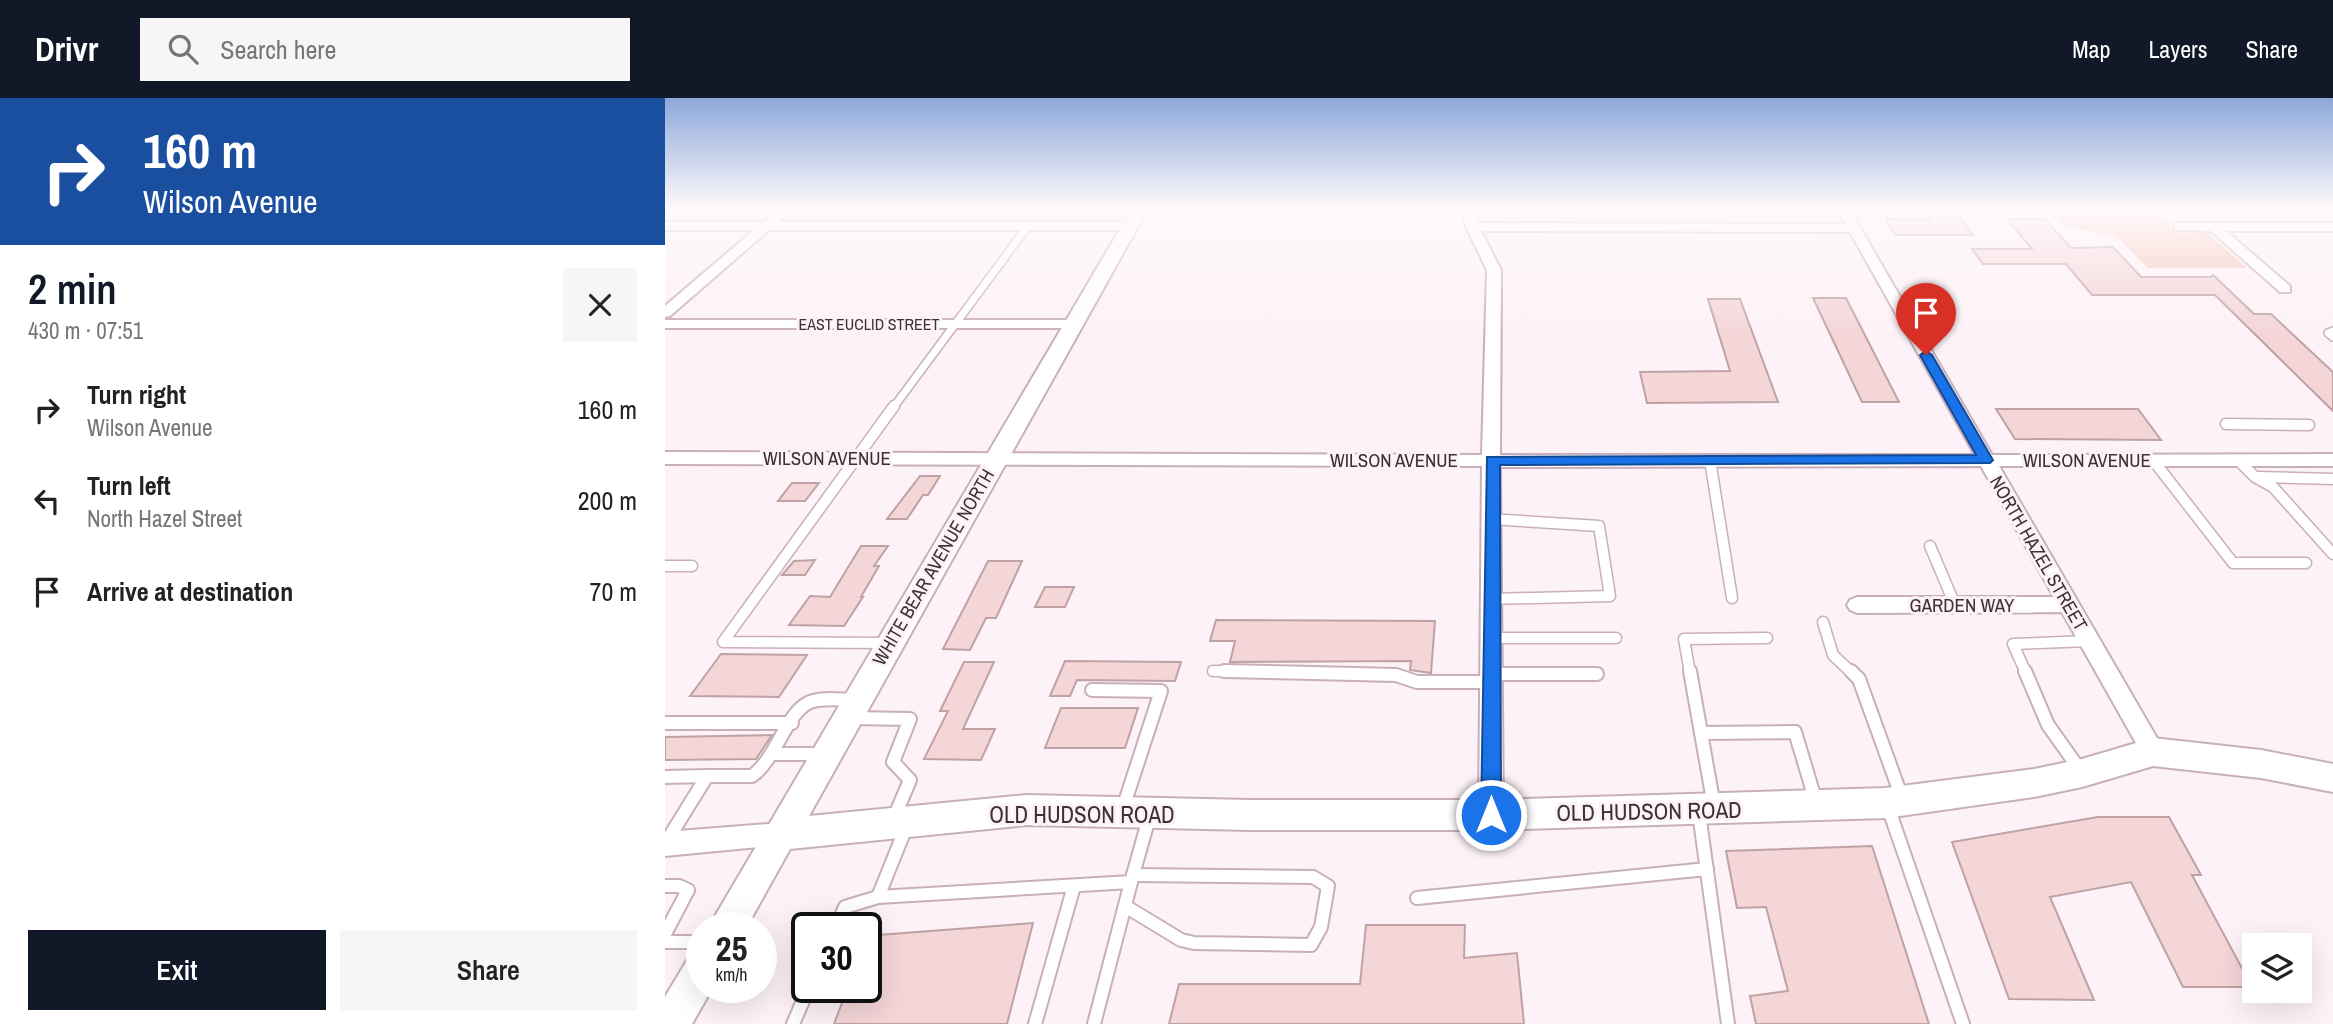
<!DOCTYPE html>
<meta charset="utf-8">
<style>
:root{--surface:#fff;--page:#f6f6f6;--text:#222;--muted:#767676;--accent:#111827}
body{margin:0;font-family:"Archivo Narrow",sans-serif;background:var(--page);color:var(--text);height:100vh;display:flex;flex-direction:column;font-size:26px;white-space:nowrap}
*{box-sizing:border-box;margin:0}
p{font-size:23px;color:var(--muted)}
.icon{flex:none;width:38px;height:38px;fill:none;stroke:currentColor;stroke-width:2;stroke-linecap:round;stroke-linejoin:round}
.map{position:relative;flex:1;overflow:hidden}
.details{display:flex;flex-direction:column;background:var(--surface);width:665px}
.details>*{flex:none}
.banner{background:#1a4fa0;color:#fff;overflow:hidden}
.controls{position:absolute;left:1577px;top:835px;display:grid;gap:14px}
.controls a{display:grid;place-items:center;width:70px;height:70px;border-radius:0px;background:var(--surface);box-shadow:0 7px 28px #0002;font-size:35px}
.speed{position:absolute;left:21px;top:814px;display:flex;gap:14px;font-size:35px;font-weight:700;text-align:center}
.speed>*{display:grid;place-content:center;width:91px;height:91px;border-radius:50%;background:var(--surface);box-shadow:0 7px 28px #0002;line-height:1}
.speed small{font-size:18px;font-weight:400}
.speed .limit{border:4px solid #111;border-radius:10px;background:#fff;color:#111}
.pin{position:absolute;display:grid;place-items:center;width:60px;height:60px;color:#fff;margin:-72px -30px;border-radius:50% 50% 50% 0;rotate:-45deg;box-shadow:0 0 7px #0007}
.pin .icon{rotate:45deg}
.me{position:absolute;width:77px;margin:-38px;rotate:0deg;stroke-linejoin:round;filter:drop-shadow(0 0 5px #0008)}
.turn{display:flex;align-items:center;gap:24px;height:147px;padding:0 28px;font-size:32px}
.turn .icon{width:91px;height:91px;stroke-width:2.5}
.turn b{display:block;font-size:49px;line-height:60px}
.round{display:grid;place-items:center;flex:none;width:74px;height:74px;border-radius:0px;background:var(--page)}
.headline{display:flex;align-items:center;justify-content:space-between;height:119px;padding:0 28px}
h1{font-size:42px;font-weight:600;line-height:52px;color:var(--accent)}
.action{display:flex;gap:14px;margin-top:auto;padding:14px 28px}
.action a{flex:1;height:80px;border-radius:0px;background:var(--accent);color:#fff;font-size:28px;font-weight:600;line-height:80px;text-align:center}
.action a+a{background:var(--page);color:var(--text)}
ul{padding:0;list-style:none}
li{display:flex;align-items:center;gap:21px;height:91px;padding:0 28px}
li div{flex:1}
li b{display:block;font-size:26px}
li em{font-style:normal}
header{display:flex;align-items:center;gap:42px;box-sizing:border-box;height:98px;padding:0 35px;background:var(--accent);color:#fff}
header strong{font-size:33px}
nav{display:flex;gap:38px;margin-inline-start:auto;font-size:24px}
.search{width:490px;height:63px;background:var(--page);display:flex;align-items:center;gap:18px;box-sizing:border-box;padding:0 24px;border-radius:0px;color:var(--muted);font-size:26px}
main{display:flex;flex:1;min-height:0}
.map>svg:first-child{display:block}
.green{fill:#f5c5b6}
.building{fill:#f4d5d8;stroke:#bfa2a4;stroke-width:2}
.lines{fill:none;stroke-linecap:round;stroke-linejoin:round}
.lane-far2-casing{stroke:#c9afbb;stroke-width:10}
.lane-far1-casing{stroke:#c9afbb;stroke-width:13}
.lane-casing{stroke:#c9afbb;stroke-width:16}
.street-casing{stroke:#c9afbb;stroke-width:4}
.secondary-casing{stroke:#c9afbb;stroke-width:4}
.lane-far2{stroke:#fff;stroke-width:7}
.lane-far1{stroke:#fff;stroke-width:10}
.lane{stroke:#fff;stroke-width:12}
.street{fill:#fff;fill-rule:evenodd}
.secondary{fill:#fff;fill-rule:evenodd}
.route{fill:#1a73e8;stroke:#114b97;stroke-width:2}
.labels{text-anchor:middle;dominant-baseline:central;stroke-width:6;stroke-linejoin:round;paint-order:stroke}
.far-street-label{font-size:16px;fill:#3c3137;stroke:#fdf2f7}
.street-label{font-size:19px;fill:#3c3137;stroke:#fdf2f7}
.near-street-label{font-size:23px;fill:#3c3137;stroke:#fdf2f7}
</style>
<header>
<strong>Drivr</strong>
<div class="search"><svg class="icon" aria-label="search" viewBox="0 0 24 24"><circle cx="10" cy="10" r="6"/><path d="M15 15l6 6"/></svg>Search here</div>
<nav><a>Map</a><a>Layers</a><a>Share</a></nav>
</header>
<main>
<section class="details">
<div class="banner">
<div class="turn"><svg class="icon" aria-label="right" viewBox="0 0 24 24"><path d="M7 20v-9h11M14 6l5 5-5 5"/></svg><div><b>160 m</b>Wilson Avenue</div></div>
</div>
<div class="headline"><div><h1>2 min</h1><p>430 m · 07:51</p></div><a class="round"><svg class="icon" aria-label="close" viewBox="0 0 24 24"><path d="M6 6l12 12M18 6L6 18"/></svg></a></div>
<ul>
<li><svg class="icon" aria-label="right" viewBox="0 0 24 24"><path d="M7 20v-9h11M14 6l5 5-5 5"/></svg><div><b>Turn right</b><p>Wilson Avenue</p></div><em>160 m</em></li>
<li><svg class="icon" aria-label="left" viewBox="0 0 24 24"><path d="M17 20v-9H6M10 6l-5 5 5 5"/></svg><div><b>Turn left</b><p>North Hazel Street</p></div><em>200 m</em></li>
<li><svg class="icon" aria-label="arrive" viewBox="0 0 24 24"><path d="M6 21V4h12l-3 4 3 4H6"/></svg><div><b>Arrive at destination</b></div><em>70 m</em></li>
</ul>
<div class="action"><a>Exit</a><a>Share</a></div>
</section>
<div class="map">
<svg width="1668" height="926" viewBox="0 0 1668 926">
<rect width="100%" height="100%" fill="#fdf2f7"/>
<path class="green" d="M 1363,109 L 1437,109 L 1446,116 L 1494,117 L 1514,135 L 1542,135 L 1582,170 L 1483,170 L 1452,139 L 1399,127 L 1387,116 L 1367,114 Z"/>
<g class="building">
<path d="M 1257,109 L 1289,111 L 1308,137 L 1230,137 L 1221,121 L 1266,122 Z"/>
<path d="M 1342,121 L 1380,121 L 1406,150 L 1448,149 L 1476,179 L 1546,179 L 1548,177 L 1589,216 L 1606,216 L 1668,274 L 1668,313 L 1550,197 L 1427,197 L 1401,166 L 1318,166 L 1307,151 L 1367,151 Z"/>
<path d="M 1148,200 L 1181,200 L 1234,304 L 1197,304 Z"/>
<path d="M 1043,201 L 1075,201 L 1113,304 L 982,305 L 975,274 L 1065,273 Z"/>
<path d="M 1331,311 L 1473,311 L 1496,342 L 1350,341 Z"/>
<path d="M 255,378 L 275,378 L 263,397 L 258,397 L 242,421 L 222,421 Z"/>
<path d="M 127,385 L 154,385 L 140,403 L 113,403 Z"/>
<path d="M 196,448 L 223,448 L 209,468 L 214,468 L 196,499 L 198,499 L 179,528 L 124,527 L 145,498 L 165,499 Z"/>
<path d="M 150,462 L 140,477 L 117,477 L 129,463 Z"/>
<path d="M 323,463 L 357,463 L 331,520 L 321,520 L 305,552 L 278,551 Z"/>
<path d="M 380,489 L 409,489 L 400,509 L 370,509 Z"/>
<path d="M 551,522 L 770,523 L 766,575 L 745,572 L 746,563 L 565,564 L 570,543 L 545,543 Z"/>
<path d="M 56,556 L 142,557 L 114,599 L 25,598 Z"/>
<path d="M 400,563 L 516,564 L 510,583 L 412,582 L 405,598 L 385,598 Z"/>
<path d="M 299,564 L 329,564 L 298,631 L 330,631 L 316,662 L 259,661 L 283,613 L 275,613 Z"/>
<path d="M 396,610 L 473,610 L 460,650 L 380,650 Z"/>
<path d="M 107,637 L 91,661 L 0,662 L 0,639 Z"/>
<path d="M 1433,719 L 1504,719 L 1536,777 L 1527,777 L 1587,889 L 1518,889 L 1466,784 L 1385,799 L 1429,902 L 1344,901 L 1287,744 Z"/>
<path d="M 1207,748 L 1264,926 L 1091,926 L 1085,898 L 1123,893 L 1101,809 L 1072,810 L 1061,753 Z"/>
<path d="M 368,825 L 342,926 L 169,926 L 183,889 L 201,889 L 201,838 Z"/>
<path d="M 701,827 L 800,827 L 799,860 L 852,855 L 859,926 L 504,926 L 514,886 L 695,886 Z"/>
</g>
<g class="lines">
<g class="lane-far2-casing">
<g id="lane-far2">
<path d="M 1668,233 L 1663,235 L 1668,239"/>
<path d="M 228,310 L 363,128"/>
</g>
</g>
<g class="lane-far1-casing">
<g id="lane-far1">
<path d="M 1561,326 L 1644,327"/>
<path d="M 1045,362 L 1067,500"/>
<path d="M 1488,362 L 1568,465 L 1641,465"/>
<path d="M 1573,362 L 1590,379 L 1608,389 L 1668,456"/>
<path d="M 1594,379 L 1668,381"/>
<path d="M 825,421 L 934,428 L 945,498 L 825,501"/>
<path d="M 1265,448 L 1290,507"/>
<path d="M 0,468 L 27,468"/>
<path d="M 1158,524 L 1168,557 L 1187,575"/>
<path d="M 826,540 L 951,540"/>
<path d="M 224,545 L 58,544 L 229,308"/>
<path d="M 548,573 L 639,575"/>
<path d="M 1025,575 L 1019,541 L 1102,540"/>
<path d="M 1361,575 L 1348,546 L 1424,543"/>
</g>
</g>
<g class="lane-casing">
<g id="lane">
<path d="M 559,573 L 731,577 L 752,584 L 826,584"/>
<path d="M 1025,573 L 1049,708"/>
<path d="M 1186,573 L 1194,581 L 1237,700"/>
<path d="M 1360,573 L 1383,627 L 1415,672"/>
<path d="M 826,576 L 932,576"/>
<path d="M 427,592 L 496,593 L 458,710"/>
<path d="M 186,620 L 245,621 L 228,664 L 245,682 L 228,722"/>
<path d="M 0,625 L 127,625"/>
<path d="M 1036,635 L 1130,634 L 1151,704"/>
<path d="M 109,656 L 157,656"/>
<path d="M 0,679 L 42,678"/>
<path d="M 1223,709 L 1298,926"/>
<path d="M 1034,715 L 1063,926"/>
<path d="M 242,727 L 213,799 L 466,784 L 484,720"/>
<path d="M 0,746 L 42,678 L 87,678 C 112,660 121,614 145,604 C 158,599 176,602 190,602"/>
<path d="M 0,788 L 14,788 L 23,792 L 0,836"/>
<path d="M 752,800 L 1042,771"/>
<path d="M 460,808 L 516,842 L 529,845 L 646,847 L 656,829 L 663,788 L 648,779 L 468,777"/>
<path d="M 171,830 L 180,809 L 213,799"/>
<path d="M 0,844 L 37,844"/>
<path d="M 128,926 L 144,889"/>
<path d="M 370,926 L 409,788"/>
<path d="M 429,926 L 466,784"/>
</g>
</g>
<g class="street-casing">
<g id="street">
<path d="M 115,109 L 129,109 L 113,124 L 465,124 L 471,128 L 465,132 L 104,132 L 5,218 L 0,219 L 0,208 L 89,132 L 0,132 L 0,124 L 98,124 Z"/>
<path d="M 796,109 L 808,109 L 813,125 L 1181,126 L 1171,109 L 1183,109 L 1327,357 L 1668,356 L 1668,368 L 1334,368 L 1496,647 L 1500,654 L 1496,661 L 1488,664 L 1480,661 L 1397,514 L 1192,515 L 1185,512 L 1182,507 L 1185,502 L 1192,499 L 1389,499 L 1316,368 L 835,369 L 838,717 L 835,725 L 826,728 L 817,725 L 814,717 L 817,368 L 0,366 L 0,354 L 817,357 L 822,172 L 802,131 ZM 816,133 L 1185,134 L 1310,357 L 835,357 L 836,172 Z"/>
<path d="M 1514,125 L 1668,125 L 1668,133 L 1561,133 L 1625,188 L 1625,194 L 1615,194 L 1546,133 L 1510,132 L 1510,126 Z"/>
<path d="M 0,222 L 408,222 L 415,226 L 408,230 L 0,230 Z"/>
<path d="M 115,725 L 124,728 L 127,736 L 124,744 L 115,747 L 0,758 L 0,734 Z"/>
</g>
</g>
<g class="secondary-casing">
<g id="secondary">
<path d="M 468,109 L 484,109 L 144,718 L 362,697 L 584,702 L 826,702 L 1221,690 L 1369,671 L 1417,661 L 1488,640 L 1596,652 L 1668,666 L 1668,694 L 1596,680 L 1488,668 L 1417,689 L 1369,699 L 1221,720 L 826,732 L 584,732 L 362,727 L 125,751 L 81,830 L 43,830 Z"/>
<path d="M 37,853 L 37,889 L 48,889 L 27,926 L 0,926 L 0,899 L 24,859 Z"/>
</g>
</g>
<use href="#lane-far2" class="lane-far2"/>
<use href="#lane-far1" class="lane-far1"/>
<use href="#lane" class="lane"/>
<use href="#street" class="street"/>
<use href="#secondary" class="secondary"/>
</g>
<linearGradient id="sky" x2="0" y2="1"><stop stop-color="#8ca8da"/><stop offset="0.46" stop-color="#fef9fb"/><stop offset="1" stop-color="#fef9fb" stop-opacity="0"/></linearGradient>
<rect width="1668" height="239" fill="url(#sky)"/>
<path class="route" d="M 1261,253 L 1267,257 L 1328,362 L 1325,365 L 835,367 L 836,717 L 833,724 L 826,726 L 819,724 L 816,717 L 822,359 L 1311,357 L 1255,257 Z"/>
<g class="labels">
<g class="far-street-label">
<text x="204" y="226">EAST EUCLID STREET</text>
</g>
<g class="street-label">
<text x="162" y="360">WILSON AVENUE</text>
<text x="729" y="362">WILSON AVENUE</text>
<text x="1422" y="362">WILSON AVENUE</text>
<text transform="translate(1374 455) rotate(60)">NORTH HAZEL STREET</text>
<text transform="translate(268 469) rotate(-60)">WHITE BEAR AVENUE NORTH</text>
<text x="1297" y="507">GARDEN WAY</text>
</g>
<g class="near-street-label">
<text transform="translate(984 713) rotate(-1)">OLD HUDSON ROAD</text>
<text x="417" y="716">OLD HUDSON ROAD</text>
</g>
</g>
</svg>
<div class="controls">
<a><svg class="icon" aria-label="layers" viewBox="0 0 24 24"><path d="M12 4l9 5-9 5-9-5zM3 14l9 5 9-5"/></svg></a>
</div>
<div class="speed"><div>25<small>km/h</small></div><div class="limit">30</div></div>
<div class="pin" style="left:1261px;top:257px;background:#d93025"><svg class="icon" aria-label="arrive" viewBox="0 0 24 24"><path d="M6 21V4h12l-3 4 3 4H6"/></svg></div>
<svg class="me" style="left:826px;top:717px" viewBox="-20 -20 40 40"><circle r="17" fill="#1a73e8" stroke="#fff" stroke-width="3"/><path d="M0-11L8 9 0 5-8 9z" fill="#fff"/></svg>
</div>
</main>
